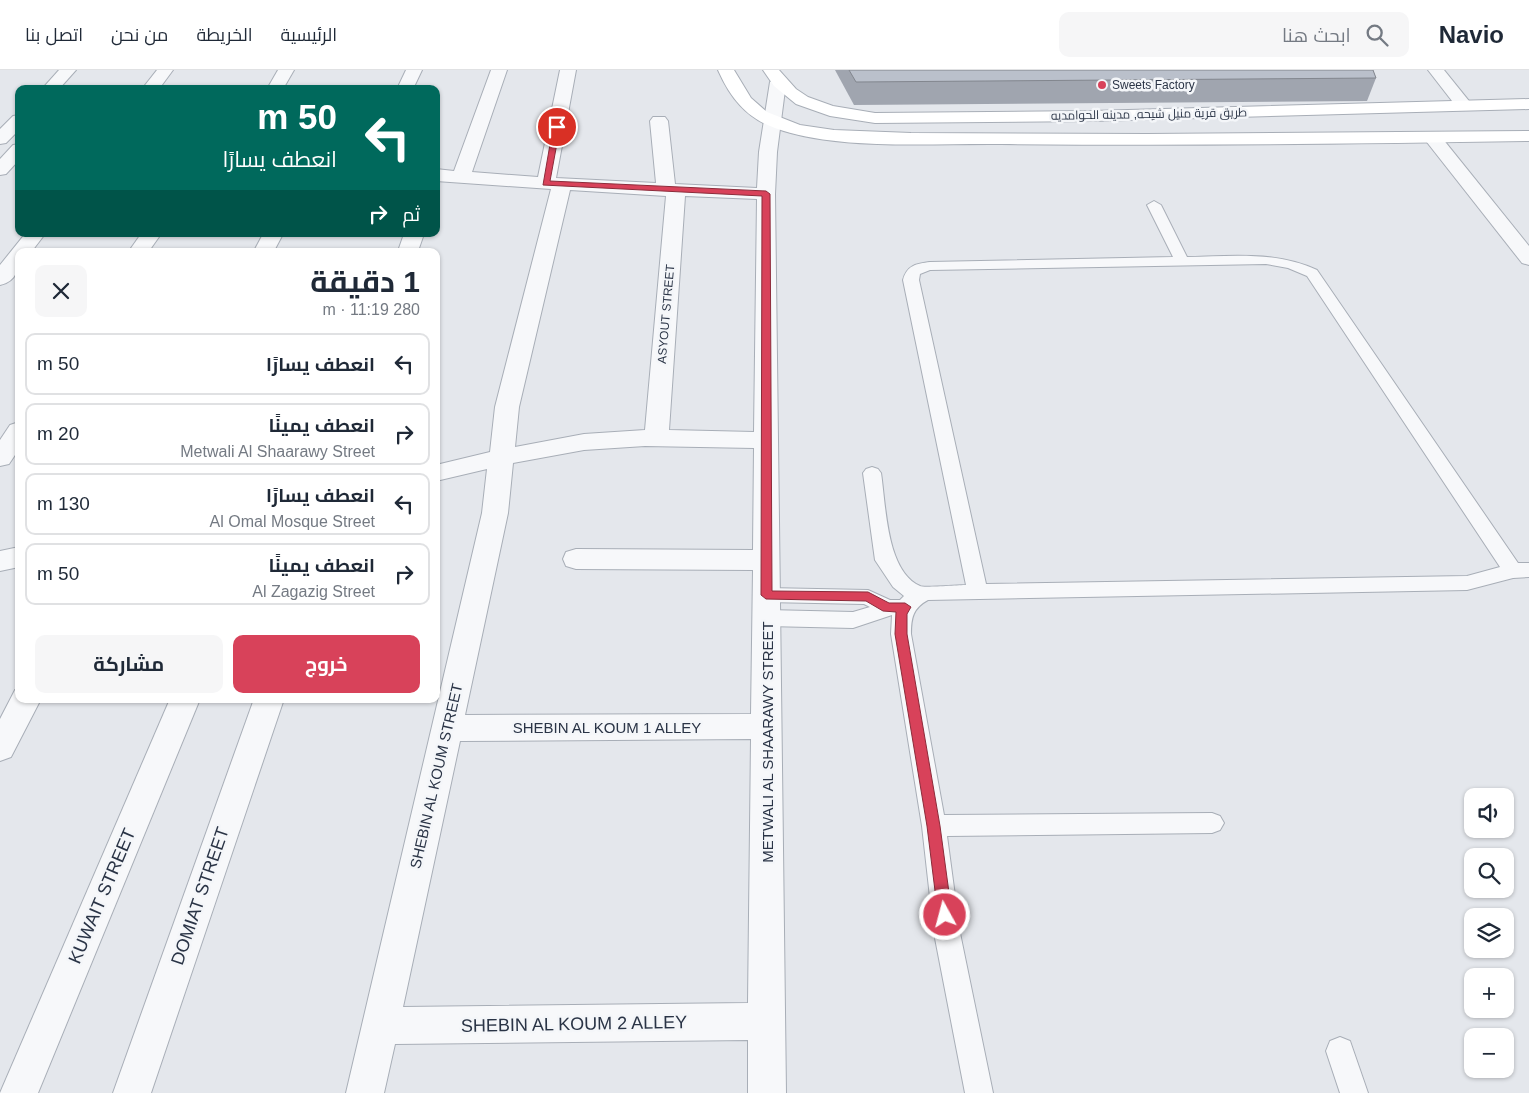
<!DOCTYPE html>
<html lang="ar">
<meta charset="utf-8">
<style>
:root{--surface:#fff;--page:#f6f6f7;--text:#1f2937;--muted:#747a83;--line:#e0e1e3;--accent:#d8425a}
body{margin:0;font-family:Arial,Cairo,sans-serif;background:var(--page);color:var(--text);direction:rtl;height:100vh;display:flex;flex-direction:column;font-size:19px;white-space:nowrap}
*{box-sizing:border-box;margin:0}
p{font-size:16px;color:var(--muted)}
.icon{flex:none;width:28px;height:28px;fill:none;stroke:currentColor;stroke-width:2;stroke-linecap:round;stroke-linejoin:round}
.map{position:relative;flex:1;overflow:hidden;direction:ltr}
.side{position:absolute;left:15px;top:178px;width:425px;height:455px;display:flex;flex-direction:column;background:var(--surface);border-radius:10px;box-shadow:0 1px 4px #0004;direction:rtl}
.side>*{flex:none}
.hud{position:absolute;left:15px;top:15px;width:425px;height:152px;border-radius:10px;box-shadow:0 1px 4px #0004;direction:rtl;background:#00695c;color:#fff;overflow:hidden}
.buttons{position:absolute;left:1464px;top:718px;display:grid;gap:10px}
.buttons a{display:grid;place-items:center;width:50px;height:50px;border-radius:10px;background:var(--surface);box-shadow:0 1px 4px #0004;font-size:25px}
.pin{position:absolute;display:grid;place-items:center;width:42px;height:42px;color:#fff;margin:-21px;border:2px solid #fff;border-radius:50%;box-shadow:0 1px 5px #0007}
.me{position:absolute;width:55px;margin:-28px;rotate:353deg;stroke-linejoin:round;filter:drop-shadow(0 0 4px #0008)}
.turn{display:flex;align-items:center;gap:18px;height:105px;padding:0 20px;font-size:22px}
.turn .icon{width:65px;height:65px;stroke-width:2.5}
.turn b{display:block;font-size:35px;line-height:42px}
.then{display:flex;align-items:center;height:48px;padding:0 20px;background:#0003;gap:10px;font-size:19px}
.round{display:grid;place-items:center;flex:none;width:52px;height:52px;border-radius:10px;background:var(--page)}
.head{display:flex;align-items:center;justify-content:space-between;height:85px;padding:0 20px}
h1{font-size:30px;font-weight:700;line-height:38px}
.primary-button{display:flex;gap:10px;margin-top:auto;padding:10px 20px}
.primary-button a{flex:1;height:58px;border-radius:10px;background:var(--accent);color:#fff;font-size:20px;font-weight:700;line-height:58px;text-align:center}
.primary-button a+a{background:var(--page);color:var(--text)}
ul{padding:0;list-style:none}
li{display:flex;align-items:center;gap:15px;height:62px;margin:0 10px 8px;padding:0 10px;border:2px solid var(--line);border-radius:10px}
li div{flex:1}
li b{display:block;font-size:19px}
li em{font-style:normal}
header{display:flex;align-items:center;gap:30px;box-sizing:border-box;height:70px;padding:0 25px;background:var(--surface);border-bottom:1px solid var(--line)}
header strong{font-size:24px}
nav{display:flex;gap:28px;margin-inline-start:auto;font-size:18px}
.search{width:350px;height:45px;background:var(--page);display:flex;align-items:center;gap:12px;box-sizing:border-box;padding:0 18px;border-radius:10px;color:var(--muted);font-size:19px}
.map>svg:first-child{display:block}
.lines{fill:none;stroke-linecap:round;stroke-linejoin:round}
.lane-casing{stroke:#a8aeb7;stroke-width:2}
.street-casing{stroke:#a8aeb7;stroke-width:2}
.secondary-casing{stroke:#a8aeb7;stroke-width:2}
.lane{fill:#f7f8fa;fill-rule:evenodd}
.street{fill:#f7f8fa;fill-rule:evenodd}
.secondary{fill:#fff;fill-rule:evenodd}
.wall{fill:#a0a5af}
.building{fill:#bac0cb;stroke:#82868e}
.route{fill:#d8425a;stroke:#8c2b3a}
.poi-dot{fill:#d8425a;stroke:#f4f6f9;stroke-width:2}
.labels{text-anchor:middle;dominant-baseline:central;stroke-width:5;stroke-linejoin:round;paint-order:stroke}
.far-poi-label{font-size:12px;fill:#2a3446;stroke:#f4f6f9;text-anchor:start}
.far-street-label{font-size:12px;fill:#2a3446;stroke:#f4f6f9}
.street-label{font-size:15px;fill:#2a3446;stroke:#f4f6f9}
.near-street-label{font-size:18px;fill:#2a3446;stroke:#f4f6f9}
</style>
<header>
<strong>Navio</strong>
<div class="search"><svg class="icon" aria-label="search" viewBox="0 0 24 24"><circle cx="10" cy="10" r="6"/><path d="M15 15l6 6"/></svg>ابحث هنا</div>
<nav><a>الرئيسية</a><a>الخريطة</a><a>من نحن</a><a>اتصل بنا</a></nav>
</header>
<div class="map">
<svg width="1529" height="1023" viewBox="0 0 1529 1023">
<rect width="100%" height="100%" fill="#e4e7ec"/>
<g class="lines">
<g class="lane-casing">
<g id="lane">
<path d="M 1154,131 L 1161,135 L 1187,187 C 1232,186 1276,181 1317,200 L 1518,493 L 1529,493 L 1529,507 L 1513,508 L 1467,520 L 928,530 C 913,538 911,548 911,564 L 944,745 L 1212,743 L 1220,746 L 1224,753 L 1220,760 L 1212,763 L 947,766 L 960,863 L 993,1023 L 965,1023 L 934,863 L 922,756 L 891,564 L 892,545 L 853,558 L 767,556 L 760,553 L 757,548 L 760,543 L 767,540 L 853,542 L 870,537 L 864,534 L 766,532 L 759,530 L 756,525 L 759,520 L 766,518 L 868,520 L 890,530 L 900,530 L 904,526 L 893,517 L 875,490 L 863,403 L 866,399 L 872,397 L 878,399 L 881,403 C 886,435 886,501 920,516 C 923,518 958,515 966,515 L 903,210 C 907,195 916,194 930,192 L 1173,187 L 1147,135 ZM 1266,194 L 1288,198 L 1307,206 L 1500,497 L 1467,506 L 986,514 L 919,210 L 920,204 L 930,200 Z"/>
<path d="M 1340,967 L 1350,971 L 1368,1023 L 1340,1023 L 1326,981 L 1330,971 Z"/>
</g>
</g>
<g class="street-casing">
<g id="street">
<path d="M 59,0 L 76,0 L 59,19 L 42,19 Z"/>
<path d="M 157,0 L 173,0 L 159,19 L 142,19 Z"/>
<path d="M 278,0 L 294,0 L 283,19 L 267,19 Z"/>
<path d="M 406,0 L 422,0 L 413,19 L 397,19 Z"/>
<path d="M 491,0 L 507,0 L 472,102 L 538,107 L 560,0 L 576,0 L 556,108 L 656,113 L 650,51 L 653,47 L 665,47 L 668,51 L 675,114 L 757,118 L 759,82 L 770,12 L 778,7 L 786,12 L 777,82 L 775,124 L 786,1023 L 748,1023 L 748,970 L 395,974 L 384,1023 L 346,1023 L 482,443 L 487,399 L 436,411 L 436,395 L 490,382 L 495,337 L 551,119 L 436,111 L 436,99 L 454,101 ZM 570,120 L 666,126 L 645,360 L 584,364 L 515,377 L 519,337 ZM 685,126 L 757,129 L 754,362 L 669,360 ZM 645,376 L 754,378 L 753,480 L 576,479 L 566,482 L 563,489 L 566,496 L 576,499 L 753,500 L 751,644 L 465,645 L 508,443 L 513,393 L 584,380 ZM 751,669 L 748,933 L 403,937 L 460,671 Z"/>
<path d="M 1428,0 L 1444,0 L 1473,36 L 1471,40 L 1459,40 Z"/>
<path d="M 19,45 L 19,60 L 6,73 L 0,74 L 0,59 L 13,46 Z"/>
<path d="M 1432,62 L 1438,63 L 1529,176 L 1529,195 L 1522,193 L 1426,71 L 1423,67 L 1426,63 Z"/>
<path d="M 19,74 L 19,90 L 6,104 L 0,105 L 0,89 L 13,75 Z"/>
<path d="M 25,164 L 45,164 L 32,181 L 19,181 C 19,197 18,211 0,215 L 0,195 Z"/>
<path d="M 141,164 L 161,164 L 149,181 L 129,181 Z"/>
<path d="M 263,164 L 283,164 L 274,181 L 254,181 Z"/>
<path d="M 404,164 L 424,164 L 418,181 L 398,181 Z"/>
<path d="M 19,352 L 19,379 L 9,394 L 0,396 L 0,370 L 10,355 Z"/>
<path d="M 19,477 L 19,497 L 0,501 L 0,481 Z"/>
<path d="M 19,619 L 19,629 L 41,629 L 11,687 L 0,691 L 0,649 L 15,620 Z"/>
<path d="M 170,629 L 200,629 L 38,1023 L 0,1023 Z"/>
<path d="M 254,629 L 284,629 L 151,1023 L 113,1023 Z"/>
</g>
</g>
<g class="secondary-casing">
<g id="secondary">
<path d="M 718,0 L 734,0 L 751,28 L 767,42 L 800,55 L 834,60 L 911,63 L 1147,64 L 1529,61 L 1529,71 C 1353,74 1177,76 1001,74 C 934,73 837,81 775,58 C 746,48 730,27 718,0 Z"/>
<path d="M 763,0 L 779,0 L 796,19 L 808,27 L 833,36 L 875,43 L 1092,41 L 1529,29 L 1529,39 L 1092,51 L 875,53 L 830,46 L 796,34 L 774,16 Z"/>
</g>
</g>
<use href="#lane" class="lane"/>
<use href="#street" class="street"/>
<use href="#secondary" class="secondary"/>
</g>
<path class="wall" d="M 835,0 L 1373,0 L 1376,8 L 1367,31 L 854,35 Z"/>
<path class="building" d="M 849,0 L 1373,0 L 1376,8 L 856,12 Z"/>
<path class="route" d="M 557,54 L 560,57 L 550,111 L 766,121 L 770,124 L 772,521 L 868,522 L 889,533 L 905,533 L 911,537 L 907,544 L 907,564 L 940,756 L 952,845 L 950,850 L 945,852 L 940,850 L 938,845 L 927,756 L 895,564 L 896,542 L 883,541 L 866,531 L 766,529 L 761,525 L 762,126 L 543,115 L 553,57 Z"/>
<circle class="poi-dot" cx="1102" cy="15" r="5"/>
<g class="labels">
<g class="far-poi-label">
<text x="1112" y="15">Sweets Factory</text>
</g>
<g class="far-street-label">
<text transform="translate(1149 44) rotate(-1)">طريق قرية منيل شيحه, مدينه الحوامديه</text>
<text transform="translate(666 244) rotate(-85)">ASYOUT STREET</text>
</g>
<g class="street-label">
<text x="607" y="657">SHEBIN AL KOUM 1 ALLEY</text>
<text transform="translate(767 672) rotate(-90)">METWALI AL SHAARAWY STREET</text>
<text transform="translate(436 706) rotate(-77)">SHEBIN AL KOUM STREET</text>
</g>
<g class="near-street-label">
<text transform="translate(102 826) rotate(-67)">KUWAIT STREET</text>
<text transform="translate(200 826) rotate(-71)">DOMIAT STREET</text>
<text transform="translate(574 954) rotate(-1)">SHEBIN AL KOUM 2 ALLEY</text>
</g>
</g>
</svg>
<div class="buttons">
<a><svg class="icon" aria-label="sound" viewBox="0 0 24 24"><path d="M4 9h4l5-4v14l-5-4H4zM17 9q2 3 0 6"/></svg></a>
<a><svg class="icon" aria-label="search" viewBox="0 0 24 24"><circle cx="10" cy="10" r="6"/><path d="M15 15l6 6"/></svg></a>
<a><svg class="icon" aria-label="layers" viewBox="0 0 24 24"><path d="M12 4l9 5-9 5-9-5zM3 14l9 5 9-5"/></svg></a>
<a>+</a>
<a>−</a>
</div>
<div class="pin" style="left:557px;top:57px;background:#d93025"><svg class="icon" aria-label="arrive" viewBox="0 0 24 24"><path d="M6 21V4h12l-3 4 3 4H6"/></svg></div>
<svg class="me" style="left:945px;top:845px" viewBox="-20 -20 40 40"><circle r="17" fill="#d8425a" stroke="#fff" stroke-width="3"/><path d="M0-11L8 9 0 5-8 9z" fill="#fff"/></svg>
<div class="hud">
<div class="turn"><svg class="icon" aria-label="left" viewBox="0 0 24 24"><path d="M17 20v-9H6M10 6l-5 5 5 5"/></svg><div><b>50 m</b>انعطف يسارًا</div></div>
<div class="then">ثم<svg class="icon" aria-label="right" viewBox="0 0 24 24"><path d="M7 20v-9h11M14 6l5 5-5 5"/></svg></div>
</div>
<section class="side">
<div class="head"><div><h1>1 دقيقة</h1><p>280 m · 11:19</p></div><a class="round"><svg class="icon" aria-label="close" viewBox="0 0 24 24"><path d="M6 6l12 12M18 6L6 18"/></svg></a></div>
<ul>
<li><svg class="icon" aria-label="left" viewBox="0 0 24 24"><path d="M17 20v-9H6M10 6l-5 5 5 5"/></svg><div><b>انعطف يسارًا</b></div><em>50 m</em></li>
<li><svg class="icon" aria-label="right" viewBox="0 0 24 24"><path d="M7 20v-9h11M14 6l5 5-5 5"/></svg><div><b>انعطف يمينًا</b><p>Metwali Al Shaarawy Street</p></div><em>20 m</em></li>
<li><svg class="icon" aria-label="left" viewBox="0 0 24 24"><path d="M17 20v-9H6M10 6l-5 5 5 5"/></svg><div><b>انعطف يسارًا</b><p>Al Omal Mosque Street</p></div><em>130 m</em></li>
<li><svg class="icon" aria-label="right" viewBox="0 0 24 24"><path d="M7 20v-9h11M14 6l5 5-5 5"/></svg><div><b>انعطف يمينًا</b><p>Al Zagazig Street</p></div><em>50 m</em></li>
</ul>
<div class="primary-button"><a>خروج</a><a>مشاركة</a></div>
</section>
</div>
